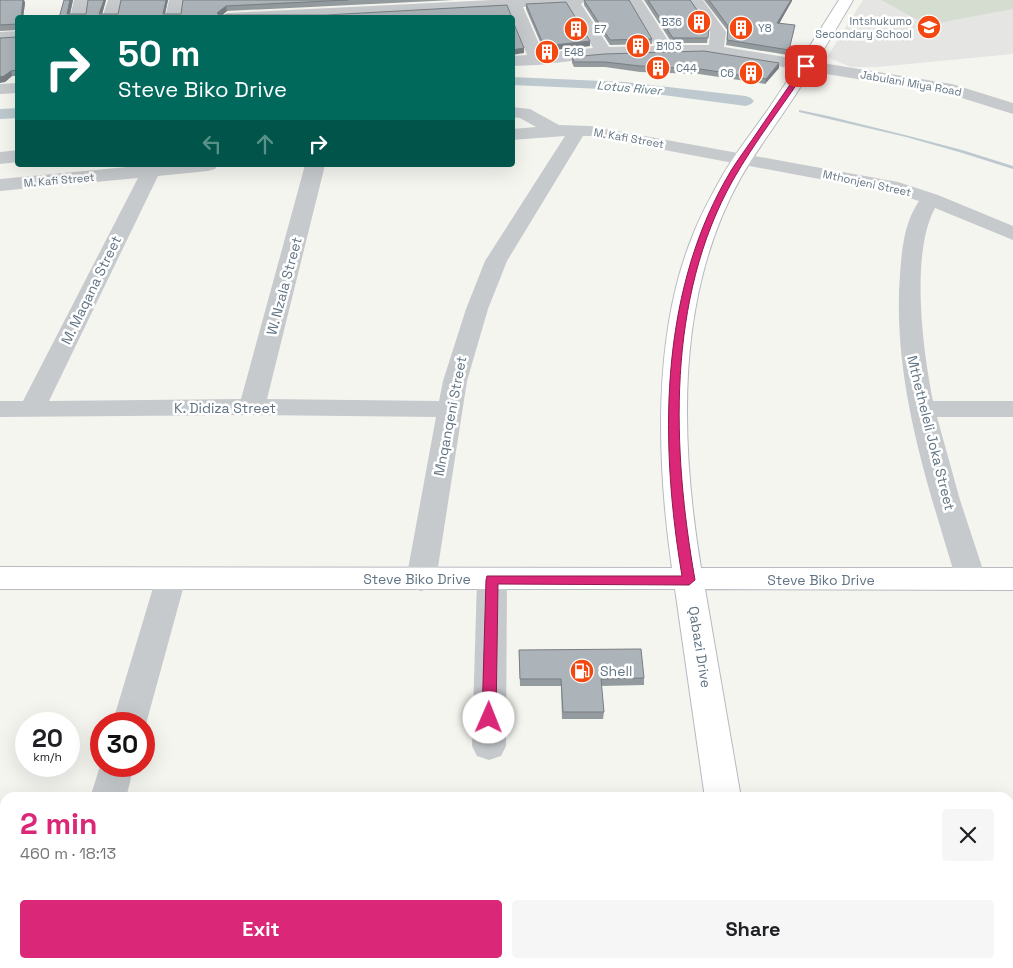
<!DOCTYPE html>
<meta charset="utf-8">
<style>
:root{--surface:#fff;--page:#f6f6f6;--text:#202124;--muted:#757577;--accent:#db2777}
body{margin:0;font-family:"Space Grotesk",sans-serif;background:var(--page);color:var(--text);height:100vh;display:flex;flex-direction:column;font-size:19px;white-space:nowrap}
*{box-sizing:border-box;margin:0}
p{font-size:16px;color:var(--muted)}
.icon{flex:none;width:28px;height:28px;fill:none;stroke:currentColor;stroke-width:2;stroke-linecap:round;stroke-linejoin:round}
.map{position:relative;flex:1;overflow:hidden}
.side{position:absolute;left:0px;top:792px;width:1014px;height:176px;display:flex;flex-direction:column;background:var(--surface);border-radius:15px 15px 0 0;box-shadow:0 5px 20px #0002}
.side>*{flex:none}
.guide{position:absolute;left:15px;top:15px;width:500px;height:152px;border-radius:5px;box-shadow:0 5px 20px #0002;background:#00695c;color:#fff;overflow:hidden}
.speed{position:absolute;left:15px;top:712px;display:flex;gap:10px;font-size:25px;font-weight:700;text-align:center}
.speed>*{display:grid;place-content:center;width:65px;height:65px;border-radius:50%;background:var(--surface);box-shadow:0 5px 20px #0002;line-height:1}
.speed small{font-size:12px;font-weight:400}
.speed .limit{border:8px solid #d22;background:#fff;color:#111}
.pin{position:absolute;display:grid;place-items:center;width:42px;height:42px;color:#fff;margin:-21px;border-radius:10px;box-shadow:0 2px 8px #0006}
.me{position:absolute;width:55px;margin:-28px;rotate:1deg;stroke-linejoin:round;filter:drop-shadow(0 0 4px #0008)}
.turn{display:flex;align-items:center;gap:18px;height:105px;padding:0 20px;font-size:22px}
.turn .icon{width:65px;height:65px;stroke-width:2.5}
.turn b{display:block;font-size:35px;line-height:42px}
.lanes{display:flex;align-items:center;height:48px;padding:0 20px;background:#0003;justify-content:center;gap:25px;direction:ltr}
.lanes .off{opacity:.35}
.round{display:grid;place-items:center;flex:none;width:52px;height:52px;border-radius:5px;background:var(--page)}
.summary{display:flex;align-items:center;justify-content:space-between;height:85px;padding:0 20px}
h1{font-size:30px;font-weight:700;line-height:38px;color:var(--accent)}
.primary-button{display:flex;gap:10px;margin-top:auto;padding:10px 20px}
.primary-button a{flex:1;height:58px;border-radius:5px;background:var(--accent);color:#fff;font-size:20px;font-weight:700;line-height:58px;text-align:center}
.primary-button a+a{background:var(--page);color:var(--text)}
.map>svg:first-child{display:block}
.built{fill:#e5e6e4}
.green{fill:#d5ddd1}
.lines{fill:none;stroke-linecap:round;stroke-linejoin:round}
.stream{fill:#bdc9ce;fill-rule:evenodd}
.canal{fill:#bdc9ce;fill-rule:evenodd}
.secondary-casing{stroke:#b6bbc0;stroke-width:2}
.street{fill:#c7cacd;fill-rule:evenodd}
.secondary{fill:#fff;fill-rule:evenodd}
.wall{fill:#949b9f}
.shaded-wall{fill:#787e82}
.building{fill:#acb4b9;stroke:#787e82}
.route{fill:#db2777;stroke:#8e194d}
.labels{text-anchor:middle;dominant-baseline:central;stroke-width:5;stroke-linejoin:round;paint-order:stroke}
.far-poi-label{font-size:11px;fill:#617484;stroke:#fff;text-anchor:start}
.far-street-label{font-size:11px;fill:#617484;stroke:#fff}
.far-water-label{font-size:12px;font-style:italic;fill:#5c7782;stroke:#fff}
.street-label{font-size:14px;fill:#617484;stroke:#fff}
.poi-label{font-size:14px;fill:#617484;stroke:#fff;text-anchor:start}
</style>
<div class="map">
<svg width="1013" height="968" viewBox="0 0 1013 968">
<rect width="100%" height="100%" fill="#f5f5f0"/>
<path class="built" d="M 863,0 L 1013,0 L 1013,54 L 878,67 L 851,67 L 827,57 Z"/>
<path class="green" d="M 881,0 L 1013,0 L 1013,9 L 927,25 Z"/>
<g class="lines">
<path class="stream" d="M 799,110 L 828,116 L 909,136 L 962,150 L 1013,166 L 1013,169 L 959,152 L 906,137 L 799,112 Z"/>
<g class="canal">
<path d="M 512,77 L 625,82 L 746,96 L 751,98 L 754,101 L 751,104 L 746,106 L 625,90 L 512,85 Z"/>
<path d="M 18,108 L 18,118 L 0,119 L 0,109 Z"/>
</g>
<g class="secondary-casing">
<g id="secondary">
<path d="M 839,0 L 853,0 C 832,36 811,72 788,106 C 772,130 754,154 740,179 C 675,296 680,440 701,568 L 1013,568 L 1013,590 L 705,589 L 741,798 L 705,798 L 675,589 L 0,589 L 0,567 L 672,568 C 657,464 652,334 693,235 C 700,216 710,198 720,180 C 733,156 751,134 767,111 C 792,75 815,38 839,0 Z"/>
<rect x="729" y="964" width="40" height="4"/>
</g>
</g>
<g class="street">
<path d="M 74,0 L 88,0 L 86,18 L 70,18 Z"/>
<path d="M 108,0 L 122,0 L 118,18 L 102,18 Z"/>
<path d="M 169,0 L 183,0 L 181,18 L 165,18 Z"/>
<path d="M 492,0 L 587,0 L 581,4 L 609,47 L 655,46 L 628,0 L 642,0 L 671,45 L 709,45 L 710,32 L 688,0 L 703,0 L 726,32 L 724,47 L 952,84 L 1013,103 L 1013,114 L 949,94 L 704,54 L 604,57 L 538,65 L 512,66 L 512,56 L 527,55 L 508,8 L 326,18 L 220,18 L 227,13 ZM 567,5 L 593,48 L 543,53 L 523,7 Z"/>
<path d="M 18,31 L 18,41 L 0,42 L 0,32 Z"/>
<path d="M 18,83 L 18,93 L 0,94 L 0,84 Z"/>
<path d="M 512,107 L 530,109 L 559,125 L 590,126 L 898,182 L 938,195 L 1013,226 L 1013,240 L 935,208 C 910,254 923,351 933,401 L 1013,401 L 1013,417 L 937,417 L 960,500 L 986,579 L 982,587 L 971,590 L 960,587 L 956,579 C 926,480 892,379 900,274 C 902,249 904,223 919,201 L 894,193 L 590,136 L 583,136 L 507,261 L 488,309 L 467,381 L 436,580 L 432,588 L 421,591 L 410,588 L 406,580 L 436,417 L 252,415 L 0,417 L 0,401 L 23,401 L 138,178 L 0,191 L 0,179 L 148,165 L 218,165 L 215,169 L 208,171 L 158,176 L 49,401 L 241,399 L 305,165 L 325,165 L 267,399 L 439,401 L 443,381 L 466,309 L 485,261 L 565,136 L 512,140 L 512,129 L 536,127 L 520,118 L 512,117 Z"/>
<path d="M 18,150 L 18,162 L 0,164 L 0,152 Z"/>
<path d="M 171,567 L 182,570 L 186,578 L 146,724 L 144,728 L 144,724 L 112,724 L 156,578 L 160,570 Z"/>
<path d="M 492,569 L 503,572 L 507,580 L 506,746 L 501,756 L 489,760 L 477,756 L 472,746 L 477,580 L 481,572 Z"/>
<path d="M 101,763 L 101,766 L 134,766 L 126,798 L 90,798 Z"/>
<rect x="0" y="921" width="5" height="36"/>
<path d="M 40,964 L 80,964 L 79,968 L 39,968 Z"/>
</g>
<use href="#secondary" class="secondary"/>
</g>
<g class="wall">
<path d="M 0,0 L 24,0 L 25,3 L 23,18 L 18,18 L 18,30 L 0,31 Z"/>
<path d="M 64,0 L 73,0 L 70,14 L 86,14 L 88,0 L 106,0 L 102,14 L 118,14 L 121,0 L 168,0 L 165,14 L 181,14 L 183,0 L 454,0 L 227,11 L 222,15 L 59,18 Z"/>
<path d="M 584,0 L 652,39 L 652,44 L 610,45 L 584,5 Z"/>
<path d="M 644,0 L 690,0 L 709,27 L 707,43 L 672,43 Z"/>
<path d="M 704,0 L 792,0 L 779,24 L 794,30 L 788,55 L 726,45 L 728,31 Z"/>
<path d="M 526,4 L 590,46 L 544,51 L 526,9 Z"/>
<path d="M 18,37 L 18,76 L 12,76 L 5,82 Z"/>
<path d="M 572,57 L 779,68 L 765,84 L 699,74 L 640,72 L 605,67 L 574,67 L 572,63 Z"/>
<path d="M 519,650 L 644,678 L 644,685 L 601,686 L 604,712 L 603,719 L 562,719 L 561,686 L 520,686 Z"/>
</g>
<g class="shaded-wall">
<path d="M 23,0 L 24,0 L 25,3 L 23,18 L 21,18 Z"/>
<path d="M 70,0 L 73,0 L 69,18 L 67,14 Z"/>
<path d="M 104,0 L 106,0 L 101,18 L 99,14 Z"/>
<path d="M 166,0 L 168,0 L 164,18 L 163,14 Z"/>
<path d="M 791,0 L 792,0 L 792,1 L 776,29 L 777,23 Z"/>
<path d="M 226,6 L 227,11 L 219,18 L 217,13 Z"/>
<path d="M 590,41 L 590,46 L 544,51 L 544,46 Z"/>
<path d="M 524,48 L 524,53 L 512,55 L 512,50 Z"/>
<path d="M 779,63 L 779,68 L 765,84 L 766,79 Z"/>
<path d="M 11,71 L 12,76 L 5,82 L 0,83 L 0,77 Z"/>
</g>
<g class="building">
<path d="M 0,0 L 23,0 L 21,18 L 18,18 L 18,24 L 0,25 Z"/>
<path d="M 64,0 L 70,0 L 67,14 L 86,14 L 88,0 L 104,0 L 99,14 L 118,14 L 121,0 L 166,0 L 163,14 L 181,14 L 183,0 L 348,0 L 226,6 L 217,13 L 219,15 L 326,15 L 507,5 L 512,18 L 59,18 Z"/>
<path d="M 584,0 L 629,0 L 652,39 L 610,40 Z"/>
<path d="M 648,0 L 690,0 L 709,27 L 708,38 L 673,38 Z"/>
<path d="M 709,0 L 791,0 L 777,23 L 795,25 L 789,50 L 727,40 L 728,26 Z"/>
<path d="M 566,2 L 590,41 L 544,46 L 526,4 Z"/>
<path d="M 512,19 L 524,48 L 512,50 Z"/>
<path d="M 18,37 L 18,70 L 11,71 L 4,76 L 0,77 L 0,38 Z"/>
<path d="M 704,51 L 779,63 L 766,79 L 700,69 L 640,66 L 605,62 L 574,62 L 572,57 L 604,54 Z"/>
<path d="M 641,649 L 644,678 L 601,679 L 604,712 L 563,712 L 561,679 L 520,679 L 519,650 Z"/>
<path d="M 103,965 L 146,966 L 145,968 L 102,968 Z"/>
</g>
<path class="route" d="M 804,65 L 809,66 C 785,103 755,141 733,180 C 666,299 672,449 695,580 L 689,585 L 498,584 L 496,718 L 494,722 L 489,724 L 484,722 L 482,718 L 486,580 L 487,576 L 682,576 C 660,445 659,299 725,181 C 733,166 743,153 752,140 C 769,115 786,90 804,65 Z"/>
<defs>
<g id="building-disc" transform="scale(1.25)"><circle r="9.5" fill="#f34812" stroke="#fff"/><path d="M-4-6H4V6H1V3H-1V6H-4ZM-2.5-4.3h1.7v1.8h-1.7ZM.8-4.3h1.7v1.8H.8ZM-2.5-1h1.7V.8h-1.7ZM.8-1h1.7V.8H.8Z" fill="#fff"/></g>
<g id="school-disc" transform="scale(1.25)"><circle r="9.5" fill="#f34812" stroke="#fff"/><path d="M0-5L7-2L0 1L-7-2ZM-4 1L0 2.5L4 1V4Q0 6-4 4Z" fill="#fff"/></g>
<g id="fuel-disc" transform="scale(1.25)"><circle r="9.5" fill="#f34812" stroke="#fff"/><path d="M-5.5-6h7V0h2V4h1.3V-2.5L3-4.5l.8-.8L6-3V5H2.5V1h-1V6h-7ZM-4.2-4.7v3.2H.2V-4.7Z" fill="#fff"/></g>
</defs>
<g fill-rule="evenodd">
<use href="#building-disc" x="699" y="22"/>
<use href="#school-disc" x="929" y="27"/>
<use href="#building-disc" x="741" y="28"/>
<use href="#building-disc" x="576" y="29"/>
<use href="#building-disc" x="638" y="46"/>
<use href="#building-disc" x="547" y="52"/>
<use href="#building-disc" x="658" y="68"/>
<use href="#building-disc" x="751" y="73"/>
<use href="#fuel-disc" x="582" y="671"/>
</g>
<g class="labels">
<g class="far-poi-label">
<text x="912" y="21" text-anchor="end">Intshukumo<tspan x="912" dy="13">Secondary School</tspan></text>
<text x="682" y="22" text-anchor="end">B36</text>
<text x="758" y="28">Y8</text>
<text x="594" y="29">E7</text>
<text x="656" y="46">B103</text>
<text x="564" y="52">E48</text>
<text x="676" y="68">C44</text>
<text x="734" y="73" text-anchor="end">C6</text>
</g>
<g class="far-street-label">
<text transform="translate(911 83) rotate(10)">Jabulani Miya Road</text>
<text transform="translate(629 138) rotate(10)">M. Kafi Street</text>
<text transform="translate(59 180) rotate(-5)">M. Kafi Street</text>
<text transform="translate(867 183) rotate(12)">Mthonjeni Street</text>
</g>
<g class="far-water-label">
<text transform="translate(629 88) rotate(5)">Lotus River</text>
</g>
<g class="street-label">
<text transform="translate(284 286) rotate(-75)">W. Nzala Street</text>
<text transform="translate(91 290) rotate(-64)">M. Maqana Street</text>
<text x="225" y="408">K. Didiza Street</text>
<text transform="translate(450 416) rotate(-79)">Mnqanqeni Street</text>
<text transform="translate(931 433) rotate(76)">Mthetheleli Joka Street</text>
<text x="417" y="579">Steve Biko Drive</text>
<text x="821" y="580">Steve Biko Drive</text>
<text transform="translate(700 647) rotate(81)">Qabazi Drive</text>
</g>
<g class="poi-label">
<text x="600" y="671">Shell</text>
</g>
</g>
</svg>
<div class="speed"><div>20<small>km/h</small></div><div class="limit">30</div></div>
<div class="pin" style="left:806px;top:66px;background:#d93025"><svg class="icon" aria-label="arrive" viewBox="0 0 24 24"><path d="M6 21V4h12l-3 4 3 4H6"/></svg></div>
<svg class="me" style="left:489px;top:718px" viewBox="-20 -20 40 40"><circle r="19" fill="#fff"/><path d="M0-13L10 11 0 6-10 11z" fill="#db2777"/></svg>
<div class="guide">
<div class="turn"><svg class="icon" aria-label="right" viewBox="0 0 24 24"><path d="M7 20v-9h11M14 6l5 5-5 5"/></svg><div><b>50 m</b>Steve Biko Drive</div></div>
<div class="lanes"><svg class="icon off" aria-label="left" viewBox="0 0 24 24"><path d="M17 20v-9H6M10 6l-5 5 5 5"/></svg><svg class="icon off" aria-label="ahead" viewBox="0 0 24 24"><path d="M12 20V5M6 11l6-6 6 6"/></svg><svg class="icon" aria-label="right" viewBox="0 0 24 24"><path d="M7 20v-9h11M14 6l5 5-5 5"/></svg></div>
</div>
<section class="side">
<div class="summary"><div><h1>2 min</h1><p>460 m · 18:13</p></div><a class="round"><svg class="icon" aria-label="close" viewBox="0 0 24 24"><path d="M6 6l12 12M18 6L6 18"/></svg></a></div>
<div class="primary-button"><a>Exit</a><a>Share</a></div>
</section>
</div>
